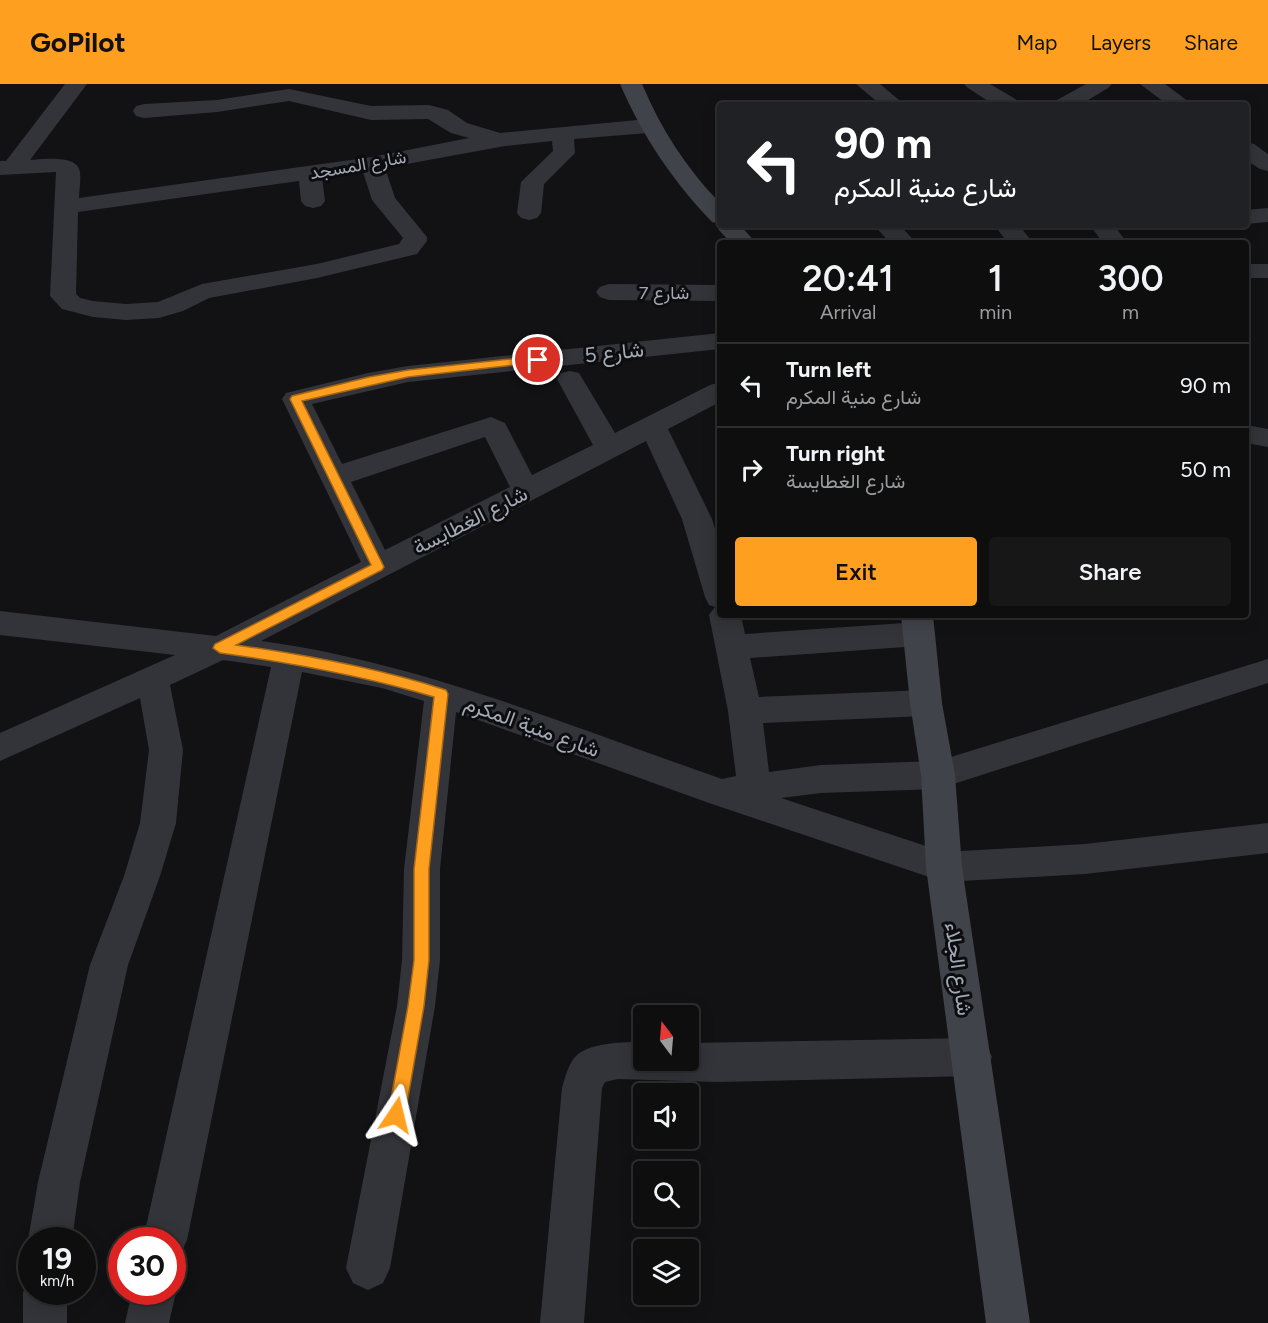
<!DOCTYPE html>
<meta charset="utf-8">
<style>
:root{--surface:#0e0e0f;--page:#171718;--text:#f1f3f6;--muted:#9b9c9e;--line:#2e2e2f;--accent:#ff9f1f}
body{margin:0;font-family:Figtree,Vazirmatn,sans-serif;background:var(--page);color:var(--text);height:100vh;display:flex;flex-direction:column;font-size:22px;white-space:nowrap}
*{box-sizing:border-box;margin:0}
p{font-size:20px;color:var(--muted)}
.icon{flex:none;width:33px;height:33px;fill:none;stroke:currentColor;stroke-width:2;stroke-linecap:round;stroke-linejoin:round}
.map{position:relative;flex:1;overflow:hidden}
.side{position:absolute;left:717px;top:156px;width:532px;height:378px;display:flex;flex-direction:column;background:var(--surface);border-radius:6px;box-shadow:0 3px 15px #0003,0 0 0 2px var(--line)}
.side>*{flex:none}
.banner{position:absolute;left:717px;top:18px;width:532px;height:126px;border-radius:6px;box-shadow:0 3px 15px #0003,0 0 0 2px var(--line);background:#202124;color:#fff;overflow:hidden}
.needle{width:39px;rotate:344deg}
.fabs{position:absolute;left:633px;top:921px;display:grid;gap:12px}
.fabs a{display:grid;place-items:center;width:66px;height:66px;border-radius:6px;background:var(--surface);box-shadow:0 3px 15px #0003,0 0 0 2px var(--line);font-size:30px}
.speed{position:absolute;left:18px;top:1143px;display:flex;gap:12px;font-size:30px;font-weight:700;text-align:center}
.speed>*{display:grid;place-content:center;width:78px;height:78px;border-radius:50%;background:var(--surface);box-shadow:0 3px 15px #0003,0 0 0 2px var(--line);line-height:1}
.speed small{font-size:15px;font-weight:400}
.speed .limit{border:9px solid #d22;background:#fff;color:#111}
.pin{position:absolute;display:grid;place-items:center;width:51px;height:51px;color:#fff;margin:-26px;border:3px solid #fff;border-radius:50%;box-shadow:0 2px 6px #0007}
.me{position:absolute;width:66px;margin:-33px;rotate:10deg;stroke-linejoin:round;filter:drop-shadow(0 0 4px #0008)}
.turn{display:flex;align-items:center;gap:21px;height:126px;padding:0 18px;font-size:27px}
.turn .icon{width:78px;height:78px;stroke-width:2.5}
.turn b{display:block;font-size:42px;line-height:51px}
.eta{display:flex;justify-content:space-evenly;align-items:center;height:102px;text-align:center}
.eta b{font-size:36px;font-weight:600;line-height:42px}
.action{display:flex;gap:12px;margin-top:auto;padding:12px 18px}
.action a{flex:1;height:69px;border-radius:6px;background:var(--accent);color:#111;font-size:24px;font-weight:600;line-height:69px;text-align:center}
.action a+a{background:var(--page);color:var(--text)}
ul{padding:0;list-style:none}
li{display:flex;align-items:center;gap:18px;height:84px;padding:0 18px;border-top:2px solid var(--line)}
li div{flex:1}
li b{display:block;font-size:22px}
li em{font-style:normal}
header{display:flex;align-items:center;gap:36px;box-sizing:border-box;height:84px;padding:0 30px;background:var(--accent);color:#111}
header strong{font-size:28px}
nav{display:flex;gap:33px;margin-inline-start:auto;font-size:21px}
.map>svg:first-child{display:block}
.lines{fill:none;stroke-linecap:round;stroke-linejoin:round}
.street{fill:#333439;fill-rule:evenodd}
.secondary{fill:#404349;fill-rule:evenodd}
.route{fill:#ff9f1f;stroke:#a66714;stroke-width:1.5}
.labels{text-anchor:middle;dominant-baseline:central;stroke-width:6;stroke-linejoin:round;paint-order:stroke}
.far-street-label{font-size:18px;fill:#a2aab6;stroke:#0d0d0f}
.street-label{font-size:21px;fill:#a2aab6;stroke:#0d0d0f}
</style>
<header>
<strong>GoPilot</strong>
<nav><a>Map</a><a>Layers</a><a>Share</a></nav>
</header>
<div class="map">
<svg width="1268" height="1239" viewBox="0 0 1268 1239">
<rect width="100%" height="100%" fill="#121214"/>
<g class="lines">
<g class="street">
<path d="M 65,0 L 87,0 L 30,76 C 41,75 75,71 79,85 C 82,93 79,106 79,114 L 372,73 L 469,54 L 451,49 L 428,35 L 371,36 L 289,17 L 217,28 L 144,34 L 136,32 L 133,27 L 136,22 L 144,20 L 217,16 L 289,5 L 371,22 L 429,21 L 448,26 L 467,39 L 500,49 L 648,35 L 656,37 L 659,42 L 656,47 L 648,49 L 574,55 L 575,69 L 544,100 L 541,129 L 537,134 L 529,136 L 521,134 L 517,129 L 521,98 L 553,67 L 552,57 L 505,62 L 385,84 L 395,114 L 427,153 L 427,157 L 417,170 L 317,194 L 209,214 L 183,227 L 159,234 L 126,236 L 93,233 L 62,225 L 50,212 L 56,88 L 0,91 L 0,77 L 6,77 ZM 363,88 L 372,116 L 403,154 L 399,160 L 317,180 L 202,200 L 158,218 L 126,220 L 93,217 L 80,214 L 76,210 L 78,128 L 299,97 L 301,117 L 305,122 L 313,124 L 321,122 L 325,117 L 322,94 Z"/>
<path d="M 856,0 L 880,0 L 905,21 L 881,21 Z"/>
<path d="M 964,0 L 990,0 L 1017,16 L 1020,21 L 994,21 L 968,4 Z"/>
<path d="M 1086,0 L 1112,0 L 1108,4 L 1080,21 L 1054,21 L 1057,16 Z"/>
<path d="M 1140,0 L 1165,0 L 1193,21 L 1168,21 Z"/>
<path d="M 1246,58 L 1254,60 L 1268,70 L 1268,87 L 1260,85 L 1246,76 Z"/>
<path d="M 1268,124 L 1268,138 L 1246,140 L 1246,126 Z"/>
<path d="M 874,141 L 900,141 L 916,159 L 890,159 Z"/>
<path d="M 994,141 L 1019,141 L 1033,159 L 1008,159 Z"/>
<path d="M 1090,141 L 1114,141 L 1127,159 L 1103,159 Z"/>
<rect x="1246" y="180" width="22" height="14"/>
<path d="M 609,200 L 720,201 L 720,217 L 609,216 L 600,213 L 596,208 L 600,203 Z"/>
<path d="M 720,249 L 720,265 L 408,298 L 312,320 L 342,380 L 491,333 L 505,339 L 532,391 L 593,361 L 557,295 L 561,289 L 570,287 L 579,289 L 615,349 L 710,301 L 720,298 L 720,318 L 668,345 L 712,435 L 720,462 L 720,531 L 741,531 L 745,550 L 919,538 L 930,542 L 935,550 L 930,558 L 919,562 L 750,574 L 759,613 L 926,606 L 938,610 L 942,619 L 938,628 L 926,632 L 763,639 L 769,688 L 821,681 L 938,677 L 1268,575 L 1268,599 L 938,705 L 821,709 L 781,714 L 944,768 L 1085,760 L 1268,739 L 1268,769 L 1085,790 L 944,798 L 709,719 L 456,628 L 440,785 L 440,876 L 435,922 L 390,1184 L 383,1199 L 368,1206 L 353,1199 L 346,1184 L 397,922 L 402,876 L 404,785 L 424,617 L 382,604 L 302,588 L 187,1156 L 180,1171 L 172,1175 L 172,1156 L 143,1156 L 271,583 L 223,576 L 170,601 L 183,666 L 176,739 L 160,792 L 128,881 L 80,1098 L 72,1156 L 32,1156 L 32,1164 L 28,1156 L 38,1098 L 90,881 L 124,792 L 140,739 L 149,666 L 140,614 L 0,677 L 0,649 L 175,571 L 0,551 L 0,527 L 216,552 L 361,478 L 282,315 L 286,309 L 368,289 L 408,282 ZM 485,353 L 510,403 L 385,466 L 351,398 ZM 646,357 L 682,435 L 705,513 L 709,521 L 715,523 L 709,531 L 728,627 L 736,692 L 722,695 C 572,643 419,578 261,557 Z"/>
<path d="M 1246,341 L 1268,345 L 1268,363 L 1246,359 Z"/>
<path d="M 972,954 L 986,960 L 992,973 L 986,986 L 972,992 L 717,998 L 618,995 L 605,998 L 602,1004 L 584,1239 L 540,1239 L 562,1004 C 565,994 568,981 575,973 C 589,958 625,958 644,958 L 644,976 L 688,976 L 688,959 Z"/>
<path d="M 32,1191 L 32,1208 L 67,1208 L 67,1239 L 23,1239 L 23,1208 Z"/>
<path d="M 172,1199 L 176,1208 L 169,1239 L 125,1239 L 132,1208 L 172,1208 Z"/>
</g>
<g class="secondary">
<path d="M 620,0 L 642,0 C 661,45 686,84 720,119 L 720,141 L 740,141 L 756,159 L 731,159 L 719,146 L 716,139 L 712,138 C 672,96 643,53 620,0 Z"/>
<path d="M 901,531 L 933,531 L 942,619 L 955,691 L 962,783 L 1030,1239 L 986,1239 L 926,783 L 921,691 L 910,619 Z"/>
</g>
</g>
<path class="route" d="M 538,272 L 543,276 L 542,278 L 408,293 L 302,317 L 384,483 L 382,486 L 236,561 C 307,571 378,584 446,606 L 448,610 L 429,785 L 429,876 L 424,922 L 405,1031 L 402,1037 L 396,1040 L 390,1037 L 388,1031 L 408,922 L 414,876 L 414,785 L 434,613 C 364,592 292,579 220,569 L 213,564 L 215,560 L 371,481 L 290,315 L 292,312 L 369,293 L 408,286 Z"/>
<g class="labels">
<g class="far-street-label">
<text transform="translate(358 81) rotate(-10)">شارع المسجد</text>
<text x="664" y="209">شارع 7</text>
</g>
<g class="street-label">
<text transform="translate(614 268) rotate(-6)">شارع 5</text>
<text transform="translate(470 436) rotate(-27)">شارع الغطايسة</text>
<text transform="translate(532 642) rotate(20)">شارع منية المكرم</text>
<text transform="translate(959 885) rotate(82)">شارع الجلاء</text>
</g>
</g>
</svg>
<div class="fabs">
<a><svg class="needle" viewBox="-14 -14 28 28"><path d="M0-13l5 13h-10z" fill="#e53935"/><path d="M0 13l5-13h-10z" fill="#9b9c9e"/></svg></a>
<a><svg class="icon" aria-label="sound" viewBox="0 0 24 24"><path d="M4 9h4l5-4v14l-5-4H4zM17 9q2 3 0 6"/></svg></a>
<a><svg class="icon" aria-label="search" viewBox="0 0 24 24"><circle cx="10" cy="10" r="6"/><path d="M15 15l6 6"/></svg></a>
<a><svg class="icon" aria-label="layers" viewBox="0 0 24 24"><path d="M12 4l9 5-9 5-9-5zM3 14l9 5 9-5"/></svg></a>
</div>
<div class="speed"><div>19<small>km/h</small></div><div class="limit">30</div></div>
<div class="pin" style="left:538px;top:276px;background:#d93025"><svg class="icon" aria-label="arrive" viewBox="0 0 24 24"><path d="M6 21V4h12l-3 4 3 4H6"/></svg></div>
<svg class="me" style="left:396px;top:1031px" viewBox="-20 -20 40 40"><path d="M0-17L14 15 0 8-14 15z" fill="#ff9f1f" stroke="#fff" stroke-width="4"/></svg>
<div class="banner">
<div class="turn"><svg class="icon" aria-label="left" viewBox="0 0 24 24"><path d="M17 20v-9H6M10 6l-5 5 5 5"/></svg><div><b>90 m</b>شارع منية المكرم</div></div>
</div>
<section class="side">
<div class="eta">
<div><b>20:41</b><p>Arrival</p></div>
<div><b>1</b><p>min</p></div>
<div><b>300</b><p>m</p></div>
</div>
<ul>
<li><svg class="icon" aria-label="left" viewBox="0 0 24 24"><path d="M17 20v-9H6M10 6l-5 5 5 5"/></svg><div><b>Turn left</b><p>شارع منية المكرم</p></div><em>90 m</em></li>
<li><svg class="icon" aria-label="right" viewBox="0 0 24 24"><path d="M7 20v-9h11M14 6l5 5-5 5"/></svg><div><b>Turn right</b><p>شارع الغطايسة</p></div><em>50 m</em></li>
</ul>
<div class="action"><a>Exit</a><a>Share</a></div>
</section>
</div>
